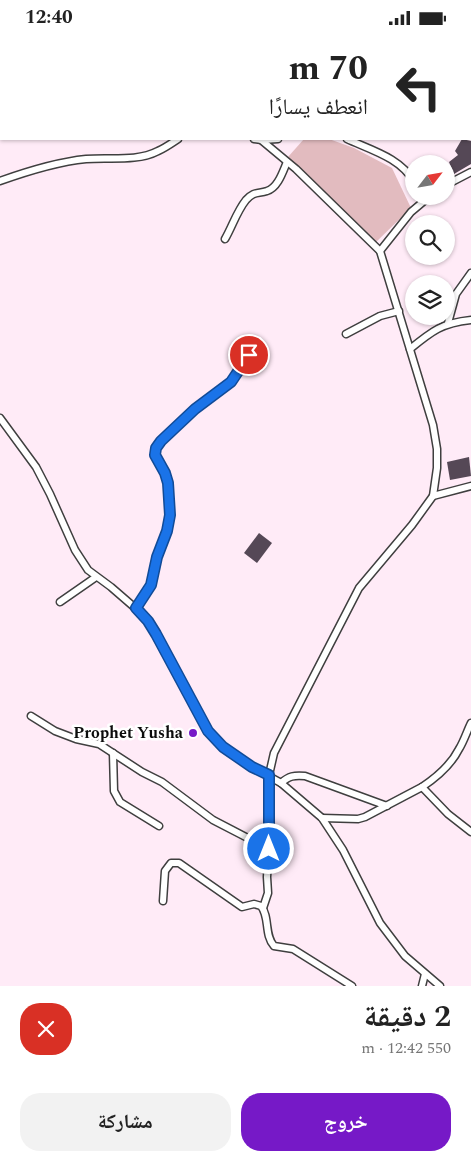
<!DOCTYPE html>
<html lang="ar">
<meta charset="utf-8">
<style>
:root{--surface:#fff;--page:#f2f2f2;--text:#222;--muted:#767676;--accent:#7619c7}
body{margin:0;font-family:Spectral,"Noto Naskh Arabic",serif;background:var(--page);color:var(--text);direction:rtl;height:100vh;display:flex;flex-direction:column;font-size:19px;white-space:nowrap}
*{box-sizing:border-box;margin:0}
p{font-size:16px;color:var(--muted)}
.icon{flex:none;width:28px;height:28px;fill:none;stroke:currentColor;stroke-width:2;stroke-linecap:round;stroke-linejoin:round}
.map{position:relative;height:951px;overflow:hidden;direction:ltr}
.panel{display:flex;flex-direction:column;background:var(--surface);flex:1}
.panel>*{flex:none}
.hud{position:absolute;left:0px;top:0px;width:471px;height:105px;box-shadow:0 1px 4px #0004;direction:rtl;background:#fff;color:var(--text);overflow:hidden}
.needle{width:32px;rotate:59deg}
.controls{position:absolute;left:405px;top:120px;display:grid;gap:10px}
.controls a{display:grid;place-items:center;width:50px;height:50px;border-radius:50%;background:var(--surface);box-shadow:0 1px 4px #0004;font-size:25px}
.pin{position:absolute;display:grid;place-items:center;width:42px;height:42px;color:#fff;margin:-21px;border:2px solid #fff;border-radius:50%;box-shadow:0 1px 5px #0007}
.me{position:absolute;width:55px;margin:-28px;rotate:0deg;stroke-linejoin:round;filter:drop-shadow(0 0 4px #0008)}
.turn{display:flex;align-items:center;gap:18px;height:105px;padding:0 20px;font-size:22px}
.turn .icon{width:65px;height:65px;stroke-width:2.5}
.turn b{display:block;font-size:35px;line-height:42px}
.round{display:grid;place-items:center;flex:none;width:52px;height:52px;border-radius:20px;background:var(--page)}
.summary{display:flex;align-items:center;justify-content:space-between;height:85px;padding:0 20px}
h1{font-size:30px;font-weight:700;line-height:38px}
.primary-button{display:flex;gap:10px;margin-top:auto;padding:10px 20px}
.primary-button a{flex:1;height:58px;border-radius:20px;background:var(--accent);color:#fff;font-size:20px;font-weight:700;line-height:58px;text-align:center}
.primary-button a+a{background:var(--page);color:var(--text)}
.status{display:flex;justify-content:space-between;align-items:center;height:35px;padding:0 25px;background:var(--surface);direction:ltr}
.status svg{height:14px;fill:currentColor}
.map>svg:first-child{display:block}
.cemetery{fill:#e2bbbf}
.building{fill:#554856}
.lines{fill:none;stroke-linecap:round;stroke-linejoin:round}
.street-casing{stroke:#3f3f3f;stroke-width:9}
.street{stroke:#fff;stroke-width:6}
.route-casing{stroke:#114b97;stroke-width:12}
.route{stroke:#1a73e8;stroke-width:9}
.poi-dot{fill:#7619c7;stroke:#fff;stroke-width:2}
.labels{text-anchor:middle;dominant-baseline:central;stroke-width:5;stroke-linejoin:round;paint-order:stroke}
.poi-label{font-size:16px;font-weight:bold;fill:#0c0c0c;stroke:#fff;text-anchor:end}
</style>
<div class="status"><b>12:40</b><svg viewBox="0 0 49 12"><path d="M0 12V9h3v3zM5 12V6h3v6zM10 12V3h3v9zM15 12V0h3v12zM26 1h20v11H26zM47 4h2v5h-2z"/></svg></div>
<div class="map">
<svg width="471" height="951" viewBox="0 0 471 951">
<rect width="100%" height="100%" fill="#ffebf7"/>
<path class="cemetery" d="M 304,104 L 329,104 L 354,113 L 392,133 L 411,173 L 374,209 L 288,122 Z"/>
<g class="building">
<path d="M 462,104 L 471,106 L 471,129 L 454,139 L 449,127 L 458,120 L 455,116 Z"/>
<path d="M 469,422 L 471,441 L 450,445 L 447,427 Z"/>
<path d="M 259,498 L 272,508 L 257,528 L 244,518 Z"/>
</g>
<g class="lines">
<g class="street-casing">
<g id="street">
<path d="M 163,0 L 164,1"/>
<path d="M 123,1 L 124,0"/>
<path d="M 255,1 L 256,0"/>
<path d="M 254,104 L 262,105 L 278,104"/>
<path d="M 260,104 L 296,134 L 380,216 L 433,390 L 437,414 L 437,433 L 433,461 L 412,490 L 359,553 L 274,718 L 269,740 L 269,805 L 267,842 L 268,858 L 263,873"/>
<path d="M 347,104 C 371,115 401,123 414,147"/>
<path d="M 0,146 C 28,136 56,127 86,124 C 109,122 137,127 158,116 C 165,113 172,108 178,104"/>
<path d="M 446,150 L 471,137"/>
<path d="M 225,204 C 232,192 237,176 246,165 C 254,156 258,159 267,156 C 278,153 283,136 287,127"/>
<path d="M 380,216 L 411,177 L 430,161"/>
<path d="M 448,288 L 456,259 L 471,238"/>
<path d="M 346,299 L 380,281 L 399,276"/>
<path d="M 410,314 C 432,296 442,288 471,285"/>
<path d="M 0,383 L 36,432 L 50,459 L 75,515 L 88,535 L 111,552 L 141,578 L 148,586 L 208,696 L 223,712 L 252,732 L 281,748 L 322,783 L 343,815 L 380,888 L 405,921 L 440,951"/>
<path d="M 433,461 L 471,451"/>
<path d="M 60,567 L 96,542"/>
<path d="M 136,573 L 151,549 L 157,522 L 167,496 L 170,479 L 168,448 L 165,438 L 155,420 L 156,413 L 161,405 L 195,374 L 231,347 L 249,320"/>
<path d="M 31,681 L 55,696 L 76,704 L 99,709 L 142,737 L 162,747 L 213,785 L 269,814"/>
<path d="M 471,688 C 467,696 464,706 459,714 C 451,730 437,742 422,752 L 448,779 L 471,797"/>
<path d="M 113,718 L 114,756 L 120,767 L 159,791"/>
<path d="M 281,748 C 289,741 294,740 305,741 L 387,771"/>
<path d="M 322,783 L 358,784 L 365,782 L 422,752"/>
<path d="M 163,866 L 165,836 L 171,828 L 179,828 L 242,872 L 254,869 L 261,871 C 270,882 264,900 274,911 L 293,914 L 352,951"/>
<path d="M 422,951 L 425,939"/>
</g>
</g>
<use href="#street" class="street"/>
</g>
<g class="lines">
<g class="route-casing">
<path id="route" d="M 249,320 L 231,347 L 195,374 L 161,406 L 156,413 L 155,420 L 165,438 L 168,448 L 170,480 L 167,496 L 157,522 L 151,550 L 136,573 L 148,586 L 156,599 L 208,696 L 223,712 L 252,732 L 269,740 L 269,814"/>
</g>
<use href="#route" class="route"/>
</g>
<circle class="poi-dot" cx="193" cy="698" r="5"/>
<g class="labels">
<g class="poi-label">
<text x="183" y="698">Prophet Yusha</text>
</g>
</g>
</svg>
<div class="controls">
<a><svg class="needle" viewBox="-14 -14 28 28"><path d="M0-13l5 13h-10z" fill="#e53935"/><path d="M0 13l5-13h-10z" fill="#767676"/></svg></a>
<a><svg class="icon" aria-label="search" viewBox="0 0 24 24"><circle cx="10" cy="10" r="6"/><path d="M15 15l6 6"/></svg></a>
<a><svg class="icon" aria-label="layers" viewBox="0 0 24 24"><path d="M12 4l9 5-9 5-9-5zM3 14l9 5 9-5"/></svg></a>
</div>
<div class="pin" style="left:249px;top:320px;background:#d93025"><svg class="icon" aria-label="arrive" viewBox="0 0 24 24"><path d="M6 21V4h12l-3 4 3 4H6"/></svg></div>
<svg class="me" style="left:269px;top:814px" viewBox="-20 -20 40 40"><circle r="17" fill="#1a73e8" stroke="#fff" stroke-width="3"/><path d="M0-11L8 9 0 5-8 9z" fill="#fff"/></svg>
<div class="hud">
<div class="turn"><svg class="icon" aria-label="left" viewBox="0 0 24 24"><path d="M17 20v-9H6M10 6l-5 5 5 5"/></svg><div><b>70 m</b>انعطف يسارًا</div></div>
</div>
</div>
<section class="panel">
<div class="summary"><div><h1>2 دقيقة</h1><p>550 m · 12:42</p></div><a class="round" style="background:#d93025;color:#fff"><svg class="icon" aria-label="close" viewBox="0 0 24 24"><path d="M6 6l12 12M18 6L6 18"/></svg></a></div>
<div class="primary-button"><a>خروج</a><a>مشاركة</a></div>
</section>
